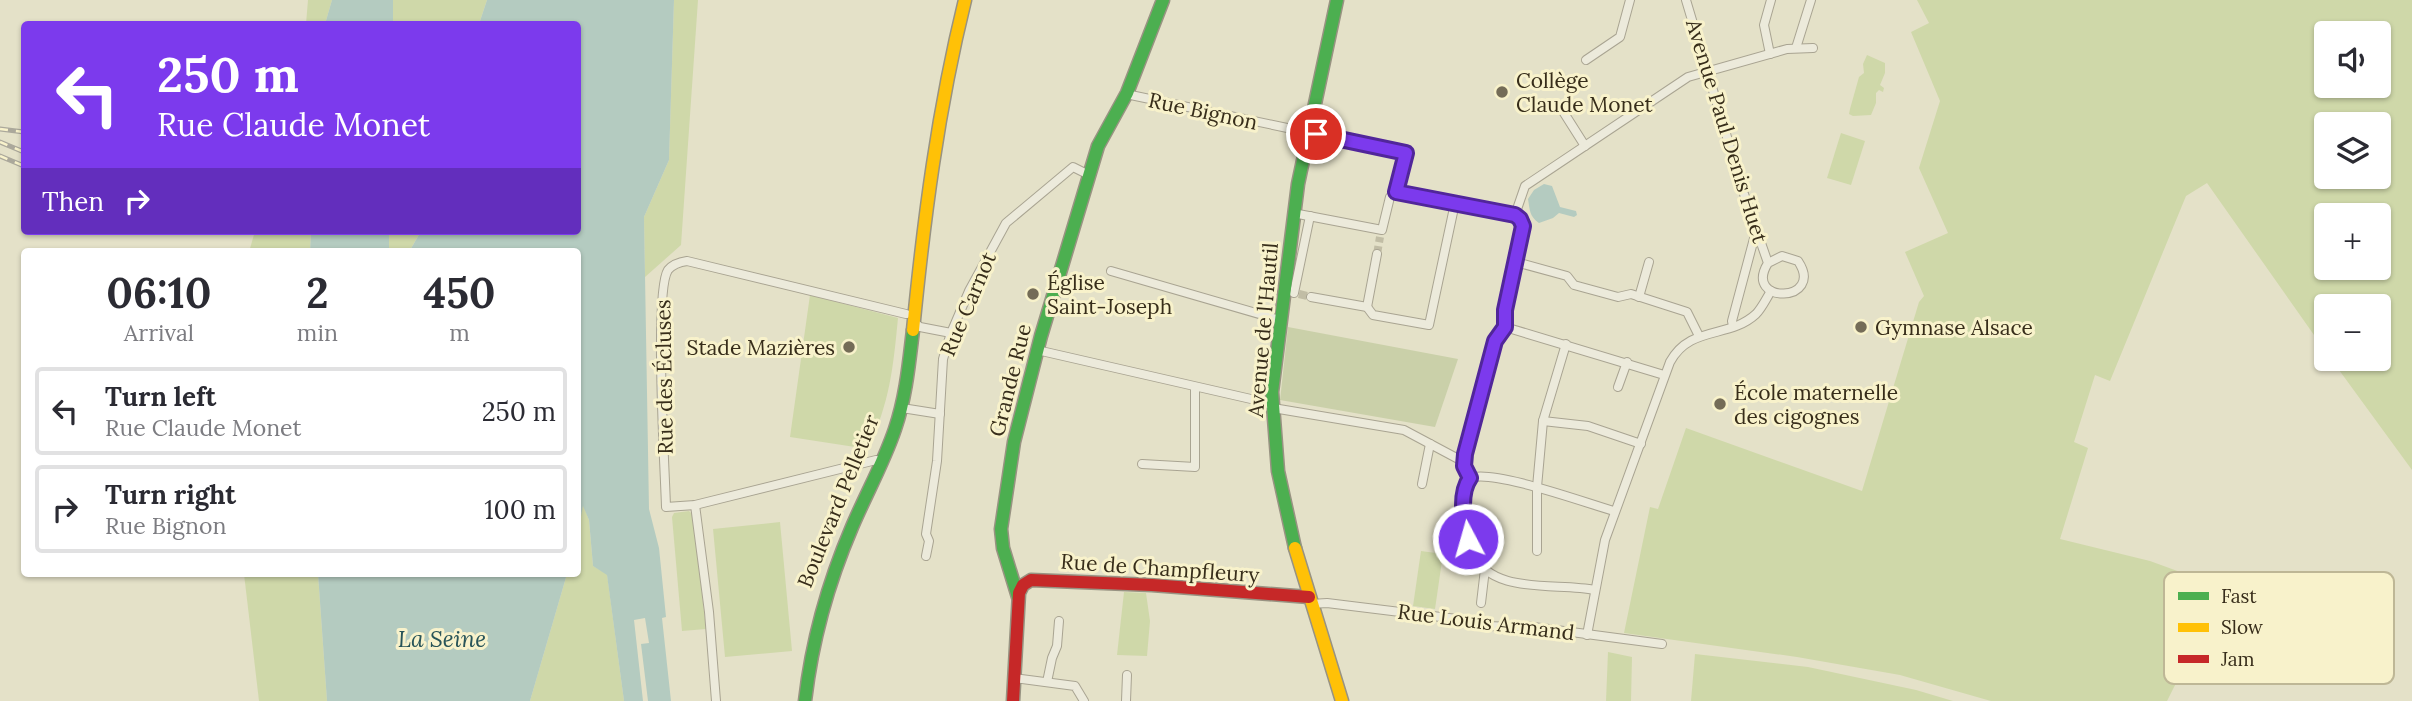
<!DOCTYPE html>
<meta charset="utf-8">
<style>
:root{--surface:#fff;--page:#f7f7f7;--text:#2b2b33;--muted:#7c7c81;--line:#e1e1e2}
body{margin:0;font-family:Lora,serif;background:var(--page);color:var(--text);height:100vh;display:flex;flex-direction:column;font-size:26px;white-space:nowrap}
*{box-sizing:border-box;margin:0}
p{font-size:23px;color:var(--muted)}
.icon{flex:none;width:38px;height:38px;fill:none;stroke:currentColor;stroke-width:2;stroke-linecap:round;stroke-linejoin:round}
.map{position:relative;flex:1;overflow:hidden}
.drawer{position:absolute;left:21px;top:248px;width:560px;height:329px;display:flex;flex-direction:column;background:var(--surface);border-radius:7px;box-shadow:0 2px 5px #0004}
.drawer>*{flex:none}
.top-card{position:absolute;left:21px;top:21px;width:560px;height:214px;border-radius:7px;box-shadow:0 2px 5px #0004;background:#7c3aed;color:#fff;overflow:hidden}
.tools{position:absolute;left:2314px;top:21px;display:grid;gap:14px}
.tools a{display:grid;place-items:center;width:77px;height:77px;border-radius:7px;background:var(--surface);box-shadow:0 2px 5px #0004;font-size:35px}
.pin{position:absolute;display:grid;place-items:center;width:60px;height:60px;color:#fff;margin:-30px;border:4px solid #fff;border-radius:50%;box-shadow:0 2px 7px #0007}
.me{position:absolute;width:77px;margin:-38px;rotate:354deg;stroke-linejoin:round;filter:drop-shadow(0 0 5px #0008)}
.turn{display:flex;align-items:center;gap:24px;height:147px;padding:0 21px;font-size:32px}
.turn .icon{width:91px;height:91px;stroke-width:2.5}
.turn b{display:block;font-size:49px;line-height:60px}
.then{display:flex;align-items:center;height:66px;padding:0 21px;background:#0003;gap:14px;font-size:26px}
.eta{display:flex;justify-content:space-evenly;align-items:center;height:119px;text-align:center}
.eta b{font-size:42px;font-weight:700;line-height:49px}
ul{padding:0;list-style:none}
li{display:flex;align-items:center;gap:21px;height:88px;margin:0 14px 10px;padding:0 7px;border:4px solid var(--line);border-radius:7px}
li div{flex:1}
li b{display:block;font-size:26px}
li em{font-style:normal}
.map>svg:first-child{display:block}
.green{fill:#cfd8a9;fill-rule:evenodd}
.cemetery{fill:#cad0a9}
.water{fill:#b4cbc0}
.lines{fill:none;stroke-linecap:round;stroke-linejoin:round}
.street-tunnel{stroke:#c1bda5;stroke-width:8;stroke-dasharray:8 4;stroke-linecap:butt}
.street-casing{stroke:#a9a492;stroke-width:10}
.fast-casing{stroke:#989382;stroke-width:15}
.slow-casing{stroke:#989382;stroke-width:15}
.jam-casing{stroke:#989382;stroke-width:15}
.street{stroke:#eceadb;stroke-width:8}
.fast{stroke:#4caf50;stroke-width:12}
.slow{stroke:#ffc107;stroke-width:12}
.jam{stroke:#c62828;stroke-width:12}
.rail-casing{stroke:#aba89b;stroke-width:5}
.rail{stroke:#f8f2cb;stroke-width:2.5;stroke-dasharray:8;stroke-linecap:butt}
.route-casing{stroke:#51269a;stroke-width:18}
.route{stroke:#7c3aed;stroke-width:12}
.poi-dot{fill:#746c57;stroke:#f8f2cb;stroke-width:2.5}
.labels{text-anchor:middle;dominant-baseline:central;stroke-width:6;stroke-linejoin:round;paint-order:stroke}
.poi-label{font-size:21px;fill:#372d1a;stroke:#f8f2cb;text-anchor:start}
.street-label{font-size:21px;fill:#372d1a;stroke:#f8f2cb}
.water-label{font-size:23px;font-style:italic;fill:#285459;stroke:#f8f2cb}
.key{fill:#f8f2cb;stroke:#beb796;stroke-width:2}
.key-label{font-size:19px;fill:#372d1a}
</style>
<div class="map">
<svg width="2412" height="701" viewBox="0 0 2412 701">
<rect width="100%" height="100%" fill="#e4e1c8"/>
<g class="green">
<path d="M 308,0 L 332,0 L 325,24 L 306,24 Z"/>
<path d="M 393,0 L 487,0 L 479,24 L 393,24 Z"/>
<path d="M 674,0 L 698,0 L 681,245 L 645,277 L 644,217 L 669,160 Z"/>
<path d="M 1917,0 L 2412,0 L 2412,470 L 2331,359 L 2378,359 L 2378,306 L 2326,306 L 2326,352 L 2207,183 L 2186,196 L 2110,381 L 2095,375 L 2074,442 L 2088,448 L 2060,539 L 2150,561 L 2224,588 L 2167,701 L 1991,701 L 1900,675 L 1797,657 L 1624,633 L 1650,507 L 1658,509 L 1686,428 L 1862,491 L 1919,302 L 1924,296 L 1905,252 L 1948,233 L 1919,168 L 1940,101 L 1911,32 L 1929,23 ZM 2326,33 L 2378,33 L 2378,86 L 2326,86 ZM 2326,124 L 2378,124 L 2378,177 L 2326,177 ZM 2326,215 L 2378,215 L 2378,268 L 2326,268 Z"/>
<path d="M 1867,55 L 1885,63 L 1885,73 L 1880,85 L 1884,88 L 1883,92 L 1879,90 L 1876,93 L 1876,103 L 1871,115 L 1853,116 L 1849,114 L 1850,109 L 1859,77 L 1864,73 L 1863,64 Z"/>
<path d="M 1841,133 L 1865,141 L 1851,185 L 1827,178 Z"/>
<path d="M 255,231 L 311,231 L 310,252 L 249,252 Z"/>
<path d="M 389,231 L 421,231 L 409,252 L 389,252 Z"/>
<path d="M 810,295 L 898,318 C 893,369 890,401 868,449 L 790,437 Z"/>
<path d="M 583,504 L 589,520 L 593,566 L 607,574 L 624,701 L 530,701 L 567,574 L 578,574 L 578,532 Z"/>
<path d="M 689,511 L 693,515 L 706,629 L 682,631 L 672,517 L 674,513 Z"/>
<path d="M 780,522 L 792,651 L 725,657 L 713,529 Z"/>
<path d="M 1421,551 L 1443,554 L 1435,609 L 1413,606 Z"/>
<path d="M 244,574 L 318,574 L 327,701 L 259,701 Z"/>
<path d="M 1124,592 L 1146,593 L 1150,621 L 1147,656 L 1117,655 Z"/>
<path d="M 1608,652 L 1632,657 L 1631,701 L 1606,701 Z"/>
<path d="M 1695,654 L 1808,667 L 1916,690 L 1953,701 L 1691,701 Z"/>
</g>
<path class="cemetery" d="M 1288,327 L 1458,359 L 1435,427 L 1280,400 Z"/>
<g class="water">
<path d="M 332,0 L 393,0 L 393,24 L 325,24 Z"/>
<path d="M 487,0 L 674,0 L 669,160 L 644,217 L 649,509 L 659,548 L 666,617 L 662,618 L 671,701 L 648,701 L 641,644 L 649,643 L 645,618 L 634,620 L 643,701 L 624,701 L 607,575 L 593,566 L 589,520 L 583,506 L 578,532 L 578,252 L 409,252 L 421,231 L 578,231 L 578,24 L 479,24 Z"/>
<path d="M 1544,184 L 1552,186 L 1560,207 L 1576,211 L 1577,215 L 1574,217 L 1559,213 L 1553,218 L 1539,223 C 1529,216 1530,210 1528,199 L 1534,190 Z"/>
<path d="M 311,231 L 389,231 L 389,252 L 310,252 Z"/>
<path d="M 318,574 L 567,574 L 530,701 L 327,701 Z"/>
</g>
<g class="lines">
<g class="street-tunnel">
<path d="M 1377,254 L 1380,237"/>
<path d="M 1299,294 L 1311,297"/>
</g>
<g class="street-casing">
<g id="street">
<path d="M 1686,0 L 1744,194 L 1768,263 C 1742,305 1826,303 1798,261 L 1782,256 L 1768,263"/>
<path d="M 1796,48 L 1811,0"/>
<path d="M 1770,54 L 1764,25 L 1771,0"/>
<path d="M 1586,60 L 1620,37 L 1630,0"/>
<path d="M 1126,94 L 1406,153 C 1403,167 1402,188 1390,197 L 1382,230 L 1293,213"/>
<path d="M 1559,105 L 1585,146"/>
<path d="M 1396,192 L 1515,215"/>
<path d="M 1515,215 L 1520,219 L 1523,226 L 1505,310 L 1505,327 L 1495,341 L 1464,462 L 1470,478 C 1462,490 1461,517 1465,531 C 1467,538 1469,545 1472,552 C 1491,596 1557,582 1595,590"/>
<path d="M 1515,215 L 1525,186 L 1688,77 L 1787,49 L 1813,48"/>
<path d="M 1516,262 L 1567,276 L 1574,285 L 1618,297 L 1631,294 L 1687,312 L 1699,336"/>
<path d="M 1111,271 L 1280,320"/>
<path d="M 1294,293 L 1310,216"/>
<path d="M 1311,297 L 1367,307 L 1373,315 L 1429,325 L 1455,203"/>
<path d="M 1639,297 L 1649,262"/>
<path d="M 1367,307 L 1377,254"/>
<path d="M 913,321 L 920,327 L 951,333"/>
<path d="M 1733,326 L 1732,321 L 1756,231"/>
<path d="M 1505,327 L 1664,375"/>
<path d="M 1037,350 L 1264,402 L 1279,409 L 1404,430 L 1464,462"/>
<path d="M 1618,387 L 1627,362"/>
<path d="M 902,408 L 940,414"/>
<path d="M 1543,421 L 1588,426 L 1641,444"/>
<path d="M 876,460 L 695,505 L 666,507 C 665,470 654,291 668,270 C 673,264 680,262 687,261 L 906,314"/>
<path d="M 1142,464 L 1195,467 L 1195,388"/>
<path d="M 1470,478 C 1493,469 1586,503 1614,511"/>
<path d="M 1422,484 L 1430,444"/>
<path d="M 695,505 L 709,612 L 716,701"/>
<path d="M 1537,551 L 1537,487 L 1543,421 L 1566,344"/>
<path d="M 926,556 L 929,541 L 926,534 L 937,461 L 943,359 L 951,333 L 969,291 L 1006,223 L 1073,167 L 1089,175"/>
<path d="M 1481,603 L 1485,569"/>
<path d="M 1311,604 L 1327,603 L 1457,619 C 1480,627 1502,628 1526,626 L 1662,644"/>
<path d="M 1587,635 L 1605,540 L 1670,362 C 1690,325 1729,339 1756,314 C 1762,308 1766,299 1771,291"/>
<path d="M 1014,678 L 1075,686 L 1084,701"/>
<path d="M 1047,682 L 1052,658 L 1057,646 L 1059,621"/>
<path d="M 1126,701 L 1127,675"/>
</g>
</g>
<g class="fast-casing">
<g id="fast">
<path d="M 1295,548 L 1278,471 L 1272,392 L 1298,184 L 1337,0"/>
<path d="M 1018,597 L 1003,548 L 1001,529 L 1014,442 L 1041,336 L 1098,146 L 1127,93 L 1163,0"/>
<path d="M 805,701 C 812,640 828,583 852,527 C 866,494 884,462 895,429 C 906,397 909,363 913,330"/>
</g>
</g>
<g class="slow-casing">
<g id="slow">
<path d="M 913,330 C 924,218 938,109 965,0"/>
<path d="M 1295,548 L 1342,701"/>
</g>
</g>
<g class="jam-casing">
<path id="jam" d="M 1013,701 L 1019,593 L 1023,585 L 1031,580 L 1152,585 L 1309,597"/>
</g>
<use href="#street" class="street"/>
<use href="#fast" class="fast"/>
<use href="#slow" class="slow"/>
<use href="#jam" class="jam"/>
<g class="rail-casing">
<g id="rail">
<path d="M 0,129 L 24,132"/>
<path d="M 0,142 L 24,152"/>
<path d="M 0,156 L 24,166"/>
</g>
</g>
<use href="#rail" class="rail"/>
</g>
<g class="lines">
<g class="route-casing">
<path id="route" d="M 1316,134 L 1406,153 L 1396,192 L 1515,215 L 1520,219 L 1523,226 L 1505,310 L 1505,327 L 1495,341 L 1465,454 L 1464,466 L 1470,478 C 1459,493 1463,522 1468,539"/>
</g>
<use href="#route" class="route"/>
</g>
<g class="poi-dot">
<circle cx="1502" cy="92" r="7"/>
<circle cx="1033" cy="294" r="7"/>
<circle cx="1861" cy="327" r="7"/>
<circle cx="849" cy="347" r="7"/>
<circle cx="1720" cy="404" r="7"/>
</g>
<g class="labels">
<g class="poi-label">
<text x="1516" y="80">Collège<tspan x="1516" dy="24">Claude Monet</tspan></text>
<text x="1047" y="282">Église<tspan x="1047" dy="24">Saint-Joseph</tspan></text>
<text x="1875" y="327">Gymnase Alsace</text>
<text x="835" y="347" text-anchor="end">Stade Mazières</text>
<text x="1734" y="392">École maternelle<tspan x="1734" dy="24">des cigognes</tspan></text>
</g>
<g class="street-label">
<text transform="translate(1203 111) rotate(12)">Rue Bignon</text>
<text transform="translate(1727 131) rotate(73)">Avenue Paul Denis Huet</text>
<text transform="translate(968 304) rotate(-67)">Rue Carnot</text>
<text transform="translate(1263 330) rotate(-85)">Avenue de l'Hautil</text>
<text transform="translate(664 377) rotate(-91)">Rue des Écluses</text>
<text transform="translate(1010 380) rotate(-76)">Grande Rue</text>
<text transform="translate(838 501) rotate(-68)">Boulevard Pelletier</text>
<text transform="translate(1160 568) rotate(4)">Rue de Champfleury</text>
<text transform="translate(1486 622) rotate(7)">Rue Louis Armand</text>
</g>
<g class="water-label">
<text x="442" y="638">La Seine</text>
</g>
</g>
<rect x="2164" y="572" width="230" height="112" rx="10" class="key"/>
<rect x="2178" y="592" width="31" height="8" fill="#4caf50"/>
<rect x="2178" y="623" width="31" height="9" fill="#ffc107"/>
<rect x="2178" y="655" width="31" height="8" fill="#c62828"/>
<g class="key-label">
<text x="2221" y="603">Fast</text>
<text x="2221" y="634">Slow</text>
<text x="2221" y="666">Jam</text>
</g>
</svg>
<div class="tools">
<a><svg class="icon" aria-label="sound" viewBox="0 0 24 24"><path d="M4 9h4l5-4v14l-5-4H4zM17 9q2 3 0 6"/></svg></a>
<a><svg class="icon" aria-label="layers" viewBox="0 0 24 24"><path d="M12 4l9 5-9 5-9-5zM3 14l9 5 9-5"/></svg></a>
<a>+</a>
<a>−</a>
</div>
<div class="pin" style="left:1316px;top:134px;background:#d93025"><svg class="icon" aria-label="arrive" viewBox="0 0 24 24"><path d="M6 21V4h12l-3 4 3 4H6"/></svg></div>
<svg class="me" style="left:1468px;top:539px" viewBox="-20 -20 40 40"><circle r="17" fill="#7c3aed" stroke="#fff" stroke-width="3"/><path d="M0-11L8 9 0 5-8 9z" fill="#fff"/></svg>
<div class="top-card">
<div class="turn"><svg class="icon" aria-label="left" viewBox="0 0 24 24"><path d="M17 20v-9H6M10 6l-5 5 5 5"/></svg><div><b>250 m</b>Rue Claude Monet</div></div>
<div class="then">Then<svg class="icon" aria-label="right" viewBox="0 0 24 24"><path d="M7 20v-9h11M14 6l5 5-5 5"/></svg></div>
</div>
<section class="drawer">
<div class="eta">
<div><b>06:10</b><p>Arrival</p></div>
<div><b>2</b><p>min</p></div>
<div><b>450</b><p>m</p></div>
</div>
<ul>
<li><svg class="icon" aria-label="left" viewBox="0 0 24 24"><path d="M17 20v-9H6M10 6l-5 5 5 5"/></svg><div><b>Turn left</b><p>Rue Claude Monet</p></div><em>250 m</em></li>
<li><svg class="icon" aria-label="right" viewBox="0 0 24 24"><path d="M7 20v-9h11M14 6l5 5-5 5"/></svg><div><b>Turn right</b><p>Rue Bignon</p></div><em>100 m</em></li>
</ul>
</section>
</div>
